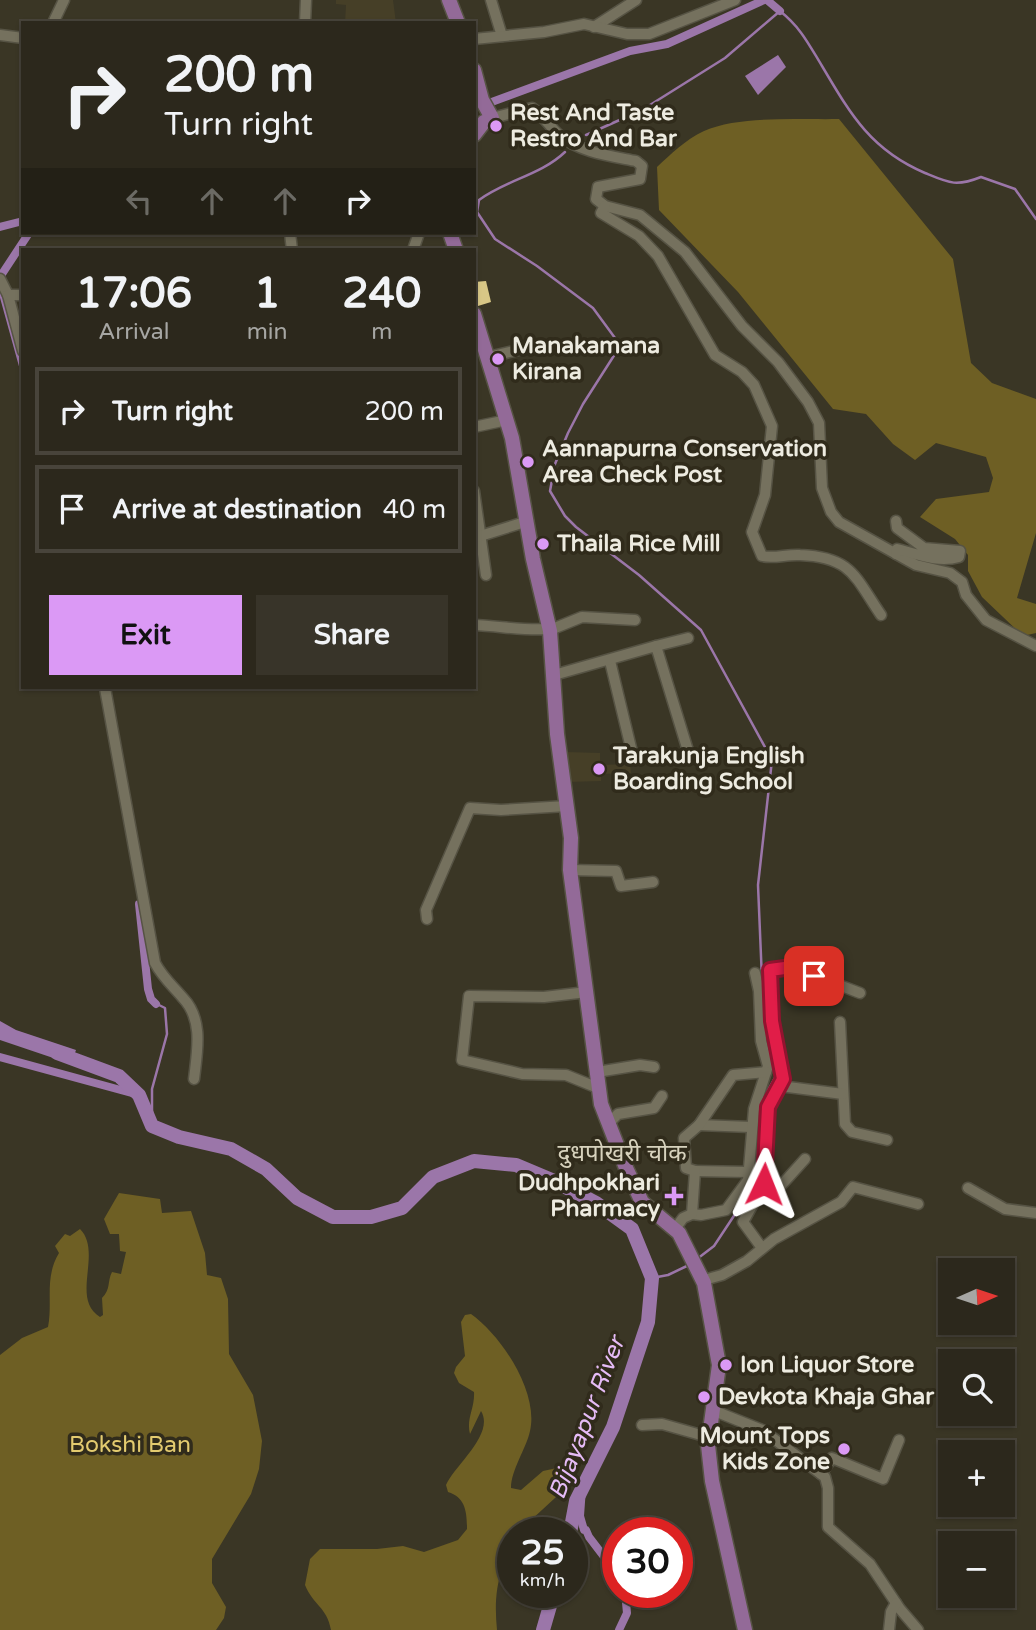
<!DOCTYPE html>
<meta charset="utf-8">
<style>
:root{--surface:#2c281c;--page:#383429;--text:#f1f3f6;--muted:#a6a6a3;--line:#48443b;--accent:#db99f5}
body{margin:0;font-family:"Varela Round","Noto Sans Devanagari",sans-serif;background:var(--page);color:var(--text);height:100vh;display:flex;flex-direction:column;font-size:26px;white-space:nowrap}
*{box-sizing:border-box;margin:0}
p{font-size:23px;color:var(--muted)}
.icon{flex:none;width:38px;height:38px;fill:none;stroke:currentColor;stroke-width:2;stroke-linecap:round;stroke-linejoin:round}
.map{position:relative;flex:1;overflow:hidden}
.drawer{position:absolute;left:21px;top:248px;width:455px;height:441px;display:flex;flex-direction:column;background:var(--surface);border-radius:0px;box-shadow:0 2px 5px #0004,0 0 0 2px var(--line)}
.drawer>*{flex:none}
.hud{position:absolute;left:21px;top:21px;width:455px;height:214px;border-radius:0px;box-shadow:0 2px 5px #0004,0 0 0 2px var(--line);background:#2c281c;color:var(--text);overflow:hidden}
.needle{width:46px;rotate:87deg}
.tools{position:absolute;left:938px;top:1258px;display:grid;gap:14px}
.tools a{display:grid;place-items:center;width:77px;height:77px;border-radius:0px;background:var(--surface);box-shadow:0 2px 5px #0004,0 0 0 2px var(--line);font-size:35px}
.speed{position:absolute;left:497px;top:1517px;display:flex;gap:14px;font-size:35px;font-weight:700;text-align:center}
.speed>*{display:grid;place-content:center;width:91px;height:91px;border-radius:50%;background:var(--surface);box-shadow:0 2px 5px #0004,0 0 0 2px var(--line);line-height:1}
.speed small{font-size:18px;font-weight:400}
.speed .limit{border:10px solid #d22;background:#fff;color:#111}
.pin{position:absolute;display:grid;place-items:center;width:60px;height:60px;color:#fff;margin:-30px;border-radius:14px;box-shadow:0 4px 10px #0006}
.me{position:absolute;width:77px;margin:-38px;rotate:2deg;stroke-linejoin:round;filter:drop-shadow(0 0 5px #0008)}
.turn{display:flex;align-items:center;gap:24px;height:147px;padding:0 28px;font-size:32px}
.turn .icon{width:91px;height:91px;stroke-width:2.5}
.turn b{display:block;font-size:49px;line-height:60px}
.lanes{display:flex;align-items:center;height:66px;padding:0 28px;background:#0003;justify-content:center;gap:35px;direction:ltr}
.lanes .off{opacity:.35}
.eta{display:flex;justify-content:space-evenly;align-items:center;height:119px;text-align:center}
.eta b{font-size:42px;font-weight:700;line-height:49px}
.cta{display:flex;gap:14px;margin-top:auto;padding:14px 28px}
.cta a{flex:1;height:80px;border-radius:0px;background:var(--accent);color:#111;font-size:28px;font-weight:700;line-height:80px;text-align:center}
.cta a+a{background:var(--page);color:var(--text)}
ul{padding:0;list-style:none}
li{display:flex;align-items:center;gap:21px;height:88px;margin:0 14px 10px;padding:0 14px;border:4px solid var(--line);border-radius:0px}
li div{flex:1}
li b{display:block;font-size:26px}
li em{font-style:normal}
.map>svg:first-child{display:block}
.built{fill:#463f27}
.green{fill:#6e5f24}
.water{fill:#9b76a9}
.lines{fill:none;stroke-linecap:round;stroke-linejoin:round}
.stream{stroke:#9b76a9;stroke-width:2.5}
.canal{stroke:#9b76a9;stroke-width:8}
.river{stroke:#9b76a9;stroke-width:14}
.building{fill:#d8c786}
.minor-casing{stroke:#565344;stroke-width:13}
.major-casing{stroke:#565344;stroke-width:17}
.minor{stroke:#75715e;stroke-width:10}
.major{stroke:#936a98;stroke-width:14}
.route-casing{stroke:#92132f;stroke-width:18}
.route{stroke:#e11d48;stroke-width:12}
.poi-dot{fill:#db99f5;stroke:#302b1b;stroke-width:2.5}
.labels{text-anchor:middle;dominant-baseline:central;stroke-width:7;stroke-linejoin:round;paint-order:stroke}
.poi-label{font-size:23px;font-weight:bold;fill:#edebe0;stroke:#302b1b;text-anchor:start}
.park-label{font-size:23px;fill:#e3cb6f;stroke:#302b1b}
.neighbourhood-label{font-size:24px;fill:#d7d2bd;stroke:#302b1b}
.water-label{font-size:24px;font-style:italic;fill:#e5bbf6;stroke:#302b1b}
</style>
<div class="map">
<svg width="1036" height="1630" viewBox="0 0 1036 1630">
<rect width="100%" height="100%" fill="#3a3625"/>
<g class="built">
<path d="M 336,0 L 393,0 L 396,23 L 345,23 L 346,5 L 336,4 Z"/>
<path d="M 566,752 L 600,753 L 600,765 L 630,764 L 631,773 L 601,774 L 601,781 L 567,782 Z"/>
</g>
<g class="green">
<path d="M 839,119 L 953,259 L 971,363 L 992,383 L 1036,399 L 1036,533 L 1017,598 L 1036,604 L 1036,633 L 1023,636 L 982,597 L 968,571 L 968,555 L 955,539 L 920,517 L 936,499 L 989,492 L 993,478 L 986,457 L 936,443 L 915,460 L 893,444 L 866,414 L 833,409 L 738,292 L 659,210 L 657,167 C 671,154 685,140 704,131 C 739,115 800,120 839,119 Z"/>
<path d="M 119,1193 L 160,1199 L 162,1213 L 191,1211 L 205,1253 L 207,1275 L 221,1278 L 228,1299 L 229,1354 L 253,1395 L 262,1441 L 259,1469 L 251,1494 L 212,1559 L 212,1583 L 226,1607 L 224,1618 L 216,1630 L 0,1630 L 0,1355 L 22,1338 L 48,1327 C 53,1301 44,1278 59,1253 L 55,1246 L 65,1234 L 70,1236 L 80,1229 C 103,1252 70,1299 100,1317 L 103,1315 L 102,1298 C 111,1289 107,1282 112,1272 L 121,1274 L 126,1252 L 120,1251 L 119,1234 L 110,1234 L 104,1219 Z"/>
<path d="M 471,1314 C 502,1336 539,1393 530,1431 C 526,1449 511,1470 511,1488 L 521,1490 L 543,1471 L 557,1468 L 569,1476 L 568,1486 L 517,1533 L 513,1533 C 513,1547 506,1557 502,1570 C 495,1589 495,1610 497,1630 L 331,1630 C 327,1607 313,1605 305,1585 L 310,1559 L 320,1549 L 377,1549 L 403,1546 L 424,1552 L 458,1540 L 467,1529 C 467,1511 465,1497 448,1492 L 446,1485 C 455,1465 495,1434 481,1411 L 470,1434 C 466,1419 475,1408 474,1392 L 459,1383 L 454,1373 L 456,1367 L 465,1356 L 461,1322 L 465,1315 Z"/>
</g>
<g class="water">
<path d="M 778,55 L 786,67 L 758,95 L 745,76 Z"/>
<path d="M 0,1021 L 16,1030 L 76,1050 L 71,1064 L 0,1040 Z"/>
</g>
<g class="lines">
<g class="stream">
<path d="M 586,135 L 642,110 L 725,58 L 780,11 C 801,28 808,43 822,66 C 851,115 871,150 925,173 C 949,183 956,187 981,177 L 1015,189 L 1036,219"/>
<path d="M 565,152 C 541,175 506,180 479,200 L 477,212 L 495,239 L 537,266 L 593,308 L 615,338 L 615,354 L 583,404 L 568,433 L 555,464 L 550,491 L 565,516 L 576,527 L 639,575 L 701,630 L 772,760 L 758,885 L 762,980"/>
<path d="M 152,1126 L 152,1089 L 167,1034 L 165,1008 L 157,1004"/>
<path d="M 757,1129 L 763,1099 L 776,1076 L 765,1011"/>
<path d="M 697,1259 L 714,1246 L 753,1187 L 756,1142"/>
<path d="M 652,1278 L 668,1275 L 689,1265"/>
</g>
<g class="canal">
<path d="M 767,0 L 780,11"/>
<path d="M 489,103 L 630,51 L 667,44 L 764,0"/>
<path d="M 0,227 L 23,221"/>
<path d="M 0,277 L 29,233"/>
<path d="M 2,290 L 23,366"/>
<path d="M 139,904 L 148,989 L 151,999 L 156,1004"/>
<path d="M 0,1057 L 139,1095"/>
<path d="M 582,1488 L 580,1516 L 584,1530 L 586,1530 L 589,1537 L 618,1575"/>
<path d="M 619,1630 L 627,1613 L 625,1592"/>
</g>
<g class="river">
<path d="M 57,1053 L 119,1076 L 139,1095 L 152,1126 L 179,1137 L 231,1149 L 266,1169 L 297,1198 L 333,1217 L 371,1217 L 402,1208 L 433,1177 L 474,1161 L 516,1165 L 554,1181 L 596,1203 L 632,1229 L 652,1278 L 648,1322 L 613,1427 L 576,1501 L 570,1533"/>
<path d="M 543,1630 L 554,1592"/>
</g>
</g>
<path class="building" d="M 486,281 L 491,302 L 478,306 L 474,282 Z"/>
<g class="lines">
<g class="minor-casing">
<g id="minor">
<path d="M 491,0 L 502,36"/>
<path d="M 53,23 L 64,0"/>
<path d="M 305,23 L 306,0"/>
<path d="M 594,27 L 636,0"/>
<path d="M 0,35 L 23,38"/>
<path d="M 474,39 L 544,32 L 584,24 L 627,34 L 649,34 L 735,0"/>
<path d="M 492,118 L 532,108 C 544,116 549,126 559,135 C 579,152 611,156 636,161 L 642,166 L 640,179 L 598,187 L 596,199 L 605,206 L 640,215 L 685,252 L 742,326 L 778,362 L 808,402 L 819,423 L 822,488 L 831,512 L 839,522 L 916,565 L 950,573 L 962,582 L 966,595 L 986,620 L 1036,646"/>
<path d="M 605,206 L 601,213 L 639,236 L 658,256 L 715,355 L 742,372 L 754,385 L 772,426 L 765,495 L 752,532 L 762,556 C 774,559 787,554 800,555 C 852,557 855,577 881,615"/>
<path d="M 290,233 L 292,250"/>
<path d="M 413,250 L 419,233"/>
<path d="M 0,279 L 8,295 L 23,351"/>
<path d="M 8,295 L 23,295"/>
<path d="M 488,357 L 536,346"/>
<path d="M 474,427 L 507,420"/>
<path d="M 474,491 L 486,575"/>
<path d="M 896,521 L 897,528 L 924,548 L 960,551 L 959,557 C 938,563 917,554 897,549 L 896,554"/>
<path d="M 477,537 L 528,521"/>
<path d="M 474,625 C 500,626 524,631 549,629"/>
<path d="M 549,627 L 555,628 L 582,617 L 635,620"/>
<path d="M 656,646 L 688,638"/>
<path d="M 610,661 L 632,752"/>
<path d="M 554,675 L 656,646 L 689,754"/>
<path d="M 105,688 L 155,963 C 163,978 173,986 183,998 C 204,1020 197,1052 194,1079"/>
<path d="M 570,870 L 616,871 L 621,886 L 653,882"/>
<path d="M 427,919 L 426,910 L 470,808 L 501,810 L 567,806"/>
<path d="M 587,992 L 544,997 L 469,996 L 462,1060 L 522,1074 L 566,1075 L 598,1088"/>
<path d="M 840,1022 L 845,1124 L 852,1132 L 887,1140"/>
<path d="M 597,1072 L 640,1065 L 654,1067"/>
<path d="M 780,1086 L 843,1094"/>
<path d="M 610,1122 L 618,1114 L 654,1108 L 662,1096"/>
<path d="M 699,1125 L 751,1127"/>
<path d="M 695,1171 L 749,1172"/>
<path d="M 968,1188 L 1005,1209 L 1036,1213"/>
<path d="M 762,1190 L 777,1190 L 805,1159"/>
<path d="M 692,1214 L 701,1215 L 726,1210 L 748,1180 L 754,1109 L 768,1066 L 761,1041 L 759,991 L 755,973"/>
<path d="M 675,1229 L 683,1218 L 692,1214 L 695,1171 L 686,1168 L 684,1138 L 699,1125 L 733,1075 L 766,1072"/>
<path d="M 762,1248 L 743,1222 L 764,1184 L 768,1106 L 783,1078 L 772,1021 L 770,970 L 792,967 L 860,993"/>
<path d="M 704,1280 L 722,1275 L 747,1261 L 774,1239 L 841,1202 L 853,1187 L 918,1204"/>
<path d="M 712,1410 L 762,1430 L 825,1477 L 828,1488 L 828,1527 L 870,1564 L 900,1609 L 918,1630"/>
<path d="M 642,1425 L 662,1424 L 708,1437"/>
<path d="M 821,1474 L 832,1458 L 883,1479 L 899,1440"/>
<path d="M 889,1630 L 891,1612 L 896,1603"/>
</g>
</g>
<g class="major-casing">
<g id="major">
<path d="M 449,0 L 458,23"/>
<path d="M 474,70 L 482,100 L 492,118 L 484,122 L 474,135"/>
<path d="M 450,233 L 456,250"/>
<path d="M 474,314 L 512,438 L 533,559 L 550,631 L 557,734 L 571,838 L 570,870 L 601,1104 L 626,1168 L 642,1202 L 679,1233 L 704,1283 L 719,1365 L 708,1445 L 712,1481 L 745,1630"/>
</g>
</g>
<use href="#minor" class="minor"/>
<use href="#major" class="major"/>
</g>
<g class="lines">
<g class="route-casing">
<path id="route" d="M 764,1184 L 768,1107 L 783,1079 L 772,1021 L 770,970 L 792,967 L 814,976"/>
</g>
<use href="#route" class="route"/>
</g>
<g class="poi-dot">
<circle cx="496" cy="126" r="7"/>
<circle cx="498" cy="359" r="7"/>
<circle cx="528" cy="462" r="7"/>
<circle cx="543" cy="544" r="7"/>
<circle cx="599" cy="769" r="7"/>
<path d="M670.5 1185.5h7v7h7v7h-7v7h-7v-7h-7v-7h7z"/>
<circle cx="726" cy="1365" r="7"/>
<circle cx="704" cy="1397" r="7"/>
<circle cx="844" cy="1449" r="7"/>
</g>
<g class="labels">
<g class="poi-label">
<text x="510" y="113">Rest And Taste<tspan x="510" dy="26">Restro And Bar</tspan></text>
<text x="512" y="346">Manakamana<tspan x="512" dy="26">Kirana</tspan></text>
<text x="542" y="449">Aannapurna Conservation<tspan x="542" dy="26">Area Check Post</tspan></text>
<text x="557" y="544">Thaila Rice Mill</text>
<text x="613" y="756">Tarakunja English<tspan x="613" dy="26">Boarding School</tspan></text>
<text x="660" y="1183" text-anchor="end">Dudhpokhari<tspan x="660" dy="26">Pharmacy</tspan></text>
<text x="740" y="1365">Ion Liquor Store</text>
<text x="718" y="1397">Devkota Khaja Ghar</text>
<text x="830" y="1436" text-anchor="end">Mount Tops<tspan x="830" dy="26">Kids Zone</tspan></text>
</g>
<g class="park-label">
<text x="130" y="1445">Bokshi Ban</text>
</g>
<g class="neighbourhood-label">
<text x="622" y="1153">दुधपोखरी चोक</text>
</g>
<g class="water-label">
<text transform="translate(587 1418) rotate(-69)">Bijayapur River</text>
</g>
</g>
</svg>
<div class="tools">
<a><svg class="needle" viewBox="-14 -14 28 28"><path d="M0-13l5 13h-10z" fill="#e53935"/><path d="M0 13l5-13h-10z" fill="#a6a6a3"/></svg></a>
<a><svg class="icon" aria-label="search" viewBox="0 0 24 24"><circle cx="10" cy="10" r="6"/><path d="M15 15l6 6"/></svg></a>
<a>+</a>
<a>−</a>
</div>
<div class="speed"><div>25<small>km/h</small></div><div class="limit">30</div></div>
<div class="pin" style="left:814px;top:976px;background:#d93025"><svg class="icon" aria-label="arrive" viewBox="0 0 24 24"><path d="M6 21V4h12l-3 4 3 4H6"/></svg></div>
<svg class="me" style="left:764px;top:1184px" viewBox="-20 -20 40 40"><path d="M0-17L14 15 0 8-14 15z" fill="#e11d48" stroke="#fff" stroke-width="4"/></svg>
<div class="hud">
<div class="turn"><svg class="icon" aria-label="right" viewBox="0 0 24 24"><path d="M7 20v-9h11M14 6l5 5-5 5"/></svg><div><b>200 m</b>Turn right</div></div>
<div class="lanes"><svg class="icon off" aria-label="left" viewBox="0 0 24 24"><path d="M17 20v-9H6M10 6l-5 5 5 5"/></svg><svg class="icon off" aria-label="ahead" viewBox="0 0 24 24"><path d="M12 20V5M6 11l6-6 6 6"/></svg><svg class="icon off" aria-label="ahead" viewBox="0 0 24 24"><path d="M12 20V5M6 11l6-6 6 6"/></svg><svg class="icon" aria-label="right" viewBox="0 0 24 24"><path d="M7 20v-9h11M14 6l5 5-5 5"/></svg></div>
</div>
<section class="drawer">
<div class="eta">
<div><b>17:06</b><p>Arrival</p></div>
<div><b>1</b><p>min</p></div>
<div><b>240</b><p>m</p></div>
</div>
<ul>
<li><svg class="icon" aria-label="right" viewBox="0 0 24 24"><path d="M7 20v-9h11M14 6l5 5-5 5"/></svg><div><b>Turn right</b></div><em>200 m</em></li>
<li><svg class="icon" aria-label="arrive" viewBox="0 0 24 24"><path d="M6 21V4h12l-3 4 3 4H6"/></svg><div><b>Arrive at destination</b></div><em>40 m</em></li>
</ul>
<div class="cta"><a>Exit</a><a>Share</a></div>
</section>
</div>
